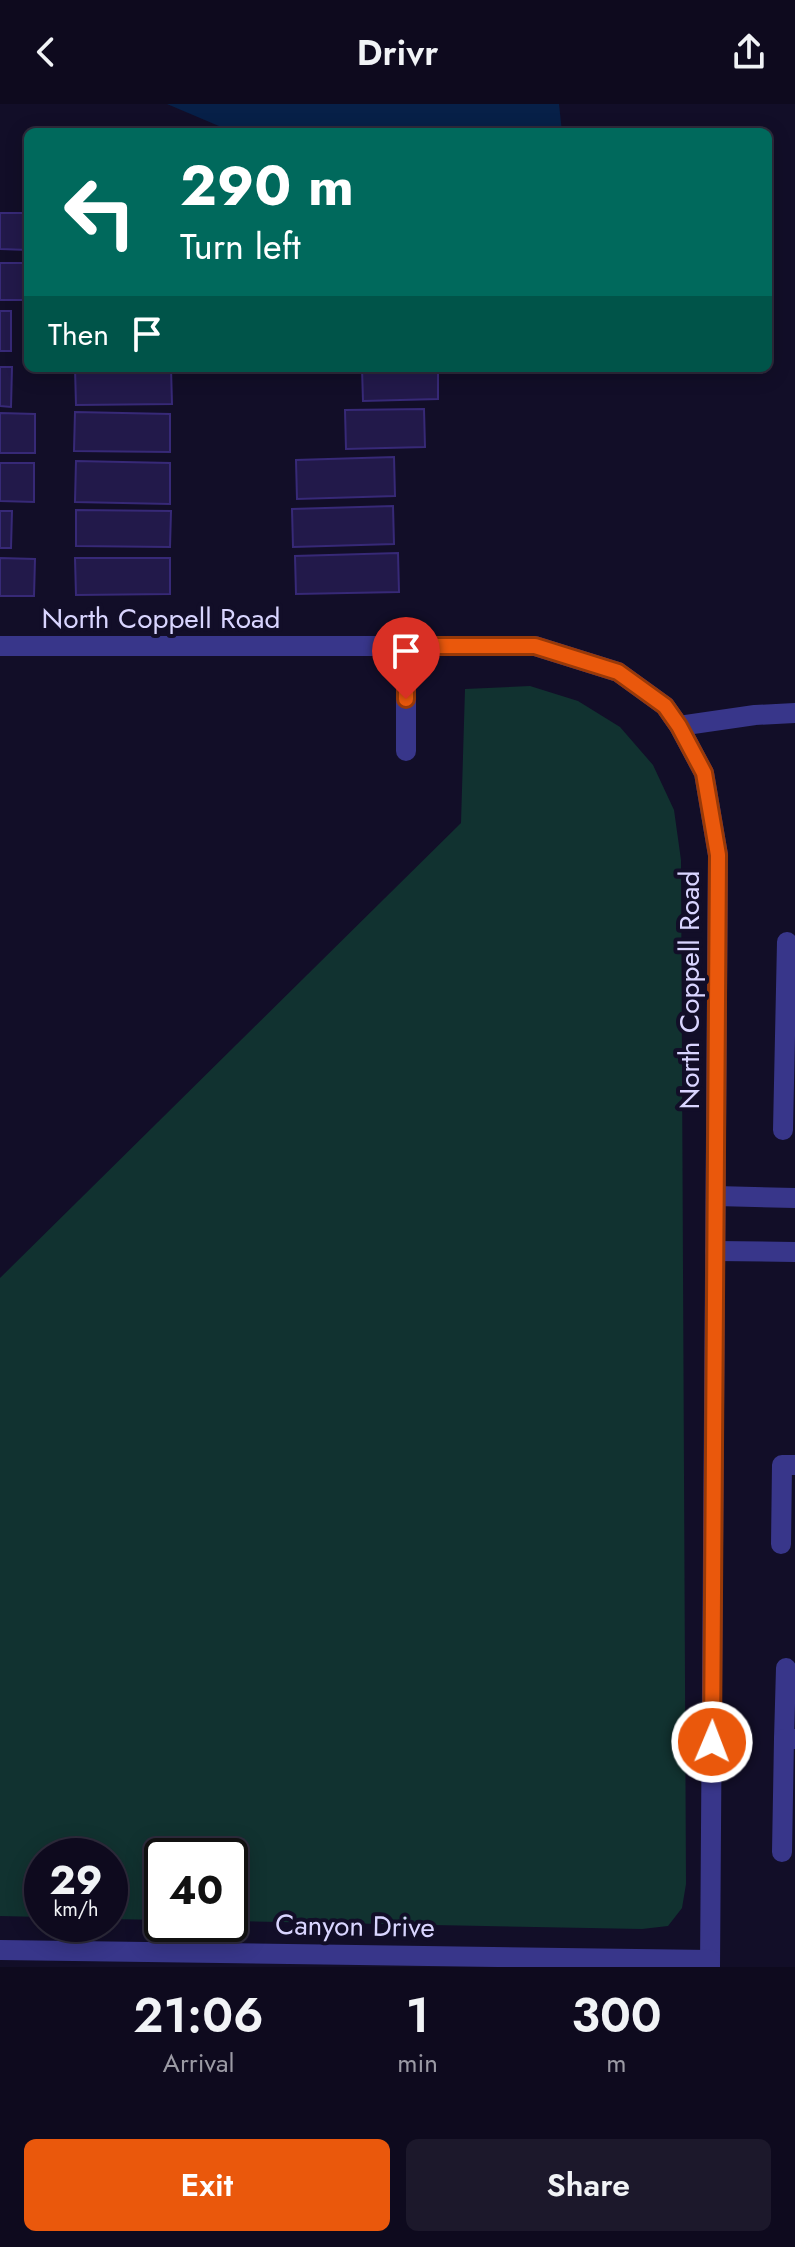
<!DOCTYPE html>
<style>
:root{--surface:#0e0a1e;--page:#1c182b;--text:#f1f3f6;--muted:#9b9aa4;--line:#2e2b3c;--accent:#ea580c}
body{margin:0;font-family:Jost,sans-serif;background:var(--page);color:var(--text);height:100vh;display:flex;flex-direction:column;font-size:30px;white-space:nowrap}
*{box-sizing:border-box;margin:0}
p{font-size:26px;color:var(--muted)}
.icon{flex:none;width:44px;height:44px;fill:none;stroke:currentColor;stroke-width:2;stroke-linecap:round;stroke-linejoin:round}
.map{position:relative;height:1863px;overflow:hidden}
.details{display:flex;flex-direction:column;background:var(--surface);flex:1}
.details>*{flex:none}
.guide{position:absolute;left:24px;top:24px;width:748px;height:244px;border-radius:12px;box-shadow:0 4px 20px #0003,0 0 0 2px var(--line);background:#00695c;color:#fff;overflow:hidden}
.speed{position:absolute;left:24px;top:1734px;display:flex;gap:16px;font-size:40px;font-weight:700;text-align:center}
.speed>*{display:grid;place-content:center;width:104px;height:104px;border-radius:50%;background:var(--surface);box-shadow:0 4px 20px #0003,0 0 0 2px var(--line);line-height:1}
.speed small{font-size:20px;font-weight:400}
.speed .limit{border:4px solid #111;border-radius:12px;background:#fff;color:#111}
.pin{position:absolute;display:grid;place-items:center;width:68px;height:68px;color:#fff;margin:-82px -34px;border-radius:50% 50% 50% 0;rotate:-45deg;box-shadow:0 0 8px #0007}
.pin .icon{rotate:45deg}
.me{position:absolute;width:88px;margin:-44px;rotate:1deg;stroke-linejoin:round;filter:drop-shadow(0 0 6px #0008)}
.turn{display:flex;align-items:center;gap:28px;height:168px;padding:0 24px;font-size:36px}
.turn .icon{width:104px;height:104px;stroke-width:2.5}
.turn b{display:block;font-size:56px;line-height:68px}
.then{display:flex;align-items:center;height:76px;padding:0 24px;background:#0003;gap:16px;font-size:30px}
.eta{display:flex;justify-content:space-evenly;align-items:center;height:136px;text-align:center}
.eta b{font-size:48px;font-weight:600;line-height:56px}
.primary-button{display:flex;gap:16px;margin-top:auto;padding:16px 24px}
.primary-button a{flex:1;height:92px;border-radius:12px;background:var(--accent);color:#fff;font-size:32px;font-weight:600;line-height:92px;text-align:center}
.primary-button a+a{background:var(--page);color:var(--text)}
header{display:flex;justify-content:space-between;align-items:center;height:104px;padding:0 24px;background:var(--surface);font-size:36px;font-weight:600}
.map>svg:first-child{display:block}
.green{fill:#113230}
.water{fill:#072048}
.building{fill:#22194a;stroke:#372977;stroke-width:2}
.lines{fill:none;stroke-linecap:round;stroke-linejoin:round}
.minor{stroke:#38368a;stroke-width:20}
.route-casing{stroke:#983908;stroke-width:20}
.route{stroke:#ea580c;stroke-width:14}
.labels{text-anchor:middle;dominant-baseline:central;stroke-width:8;stroke-linejoin:round;paint-order:stroke}
.street-label{font-size:28px;fill:#d9d5ff;stroke:#120e28}
</style>
<header><svg class="icon" aria-label="back" viewBox="0 0 24 24"><path d="M15 5l-7 7 7 7"/></svg>Drivr<svg class="icon" aria-label="share" viewBox="0 0 24 24"><path d="M12 15V3M7 8l5-5 5 5M5 13v7h14v-7"/></svg></header>
<div class="map">
<svg width="795" height="1863" viewBox="0 0 795 1863">
<rect width="100%" height="100%" fill="#120e28"/>
<path class="green" d="M 530,582 L 578,597 L 620,623 L 653,661 L 674,706 L 681,756 L 686,1780 L 682,1804 L 668,1822 L 642,1825 L 230,1817 L 230,1752 L 162,1752 L 162,1816 L 110,1815 L 110,1752 L 42,1752 L 42,1813 L 0,1812 L 0,1174 L 461,719 L 465,585 Z"/>
<path class="water" d="M 167,0 L 559,0 L 562,28 L 233,28 Z"/>
<g class="building">
<path d="M 0,109 L 28,109 L 28,146 L 0,145 Z"/>
<rect x="0" y="159" width="28" height="37"/>
<rect x="0" y="207" width="11" height="40"/>
<path d="M 0,263 L 12,263 L 11,303 L 0,302 Z"/>
<path d="M 75,264 L 171,264 L 172,300 L 76,301 Z"/>
<path d="M 362,264 L 438,264 L 438,295 L 363,297 Z"/>
<path d="M 424,305 L 425,343 L 346,345 L 345,306 Z"/>
<path d="M 75,308 L 170,310 L 170,348 L 74,347 Z"/>
<path d="M 0,309 L 35,310 L 35,349 L 0,349 Z"/>
<path d="M 394,353 L 395,392 L 297,395 L 296,356 Z"/>
<path d="M 76,357 L 170,359 L 170,400 L 75,398 Z"/>
<path d="M 0,359 L 34,359 L 34,398 L 0,397 Z"/>
<path d="M 393,402 L 394,440 L 293,443 L 292,405 Z"/>
<path d="M 76,406 L 171,407 L 170,443 L 76,442 Z"/>
<path d="M 0,407 L 12,407 L 11,444 L 0,444 Z"/>
<path d="M 398,449 L 399,488 L 296,490 L 295,452 Z"/>
<path d="M 0,454 L 35,455 L 34,492 L 0,492 Z"/>
<path d="M 75,454 L 170,454 L 170,490 L 76,491 Z"/>
</g>
<g class="lines">
<g class="minor">
<path d="M 0,542 L 535,542 L 618,568 L 665,602 L 679,622 L 704,669 L 718,751 L 710,1863"/>
<path d="M 679,622 L 755,611 L 795,609"/>
<path d="M 406,647 L 406,542"/>
<path d="M 783,1026 L 787,838"/>
<path d="M 716,1092 L 795,1094"/>
<path d="M 715,1147 L 795,1148"/>
<path d="M 781,1440 L 782,1361 L 795,1361"/>
<path d="M 784,1635 L 786,1564"/>
<path d="M 782,1748 L 784,1635 L 795,1635"/>
<path d="M 0,1846 L 710,1856"/>
</g>
</g>
<g class="lines">
<g class="route-casing">
<path id="route" d="M 406,595 L 406,542 L 535,542 L 618,568 L 665,602 L 679,622 L 704,669 L 718,751 L 712,1638"/>
</g>
<use href="#route" class="route"/>
</g>
<g class="labels">
<g class="street-label">
<text x="161" y="514">North Coppell Road</text>
<text transform="translate(689 886) rotate(-90)">North Coppell Road</text>
<text transform="translate(355 1822) rotate(1)">Canyon Drive</text>
</g>
</g>
</svg>
<div class="speed"><div>29<small>km/h</small></div><div class="limit">40</div></div>
<div class="pin" style="left:406px;top:595px;background:#d93025"><svg class="icon" aria-label="arrive" viewBox="0 0 24 24"><path d="M6 21V4h12l-3 4 3 4H6"/></svg></div>
<svg class="me" style="left:712px;top:1638px" viewBox="-20 -20 40 40"><circle r="17" fill="#ea580c" stroke="#fff" stroke-width="3"/><path d="M0-11L8 9 0 5-8 9z" fill="#fff"/></svg>
<div class="guide">
<div class="turn"><svg class="icon" aria-label="left" viewBox="0 0 24 24"><path d="M17 20v-9H6M10 6l-5 5 5 5"/></svg><div><b>290 m</b>Turn left</div></div>
<div class="then">Then<svg class="icon" aria-label="arrive" viewBox="0 0 24 24"><path d="M6 21V4h12l-3 4 3 4H6"/></svg></div>
</div>
</div>
<section class="details">
<div class="eta">
<div><b>21:06</b><p>Arrival</p></div>
<div><b>1</b><p>min</p></div>
<div><b>300</b><p>m</p></div>
</div>
<div class="primary-button"><a>Exit</a><a>Share</a></div>
</section>
